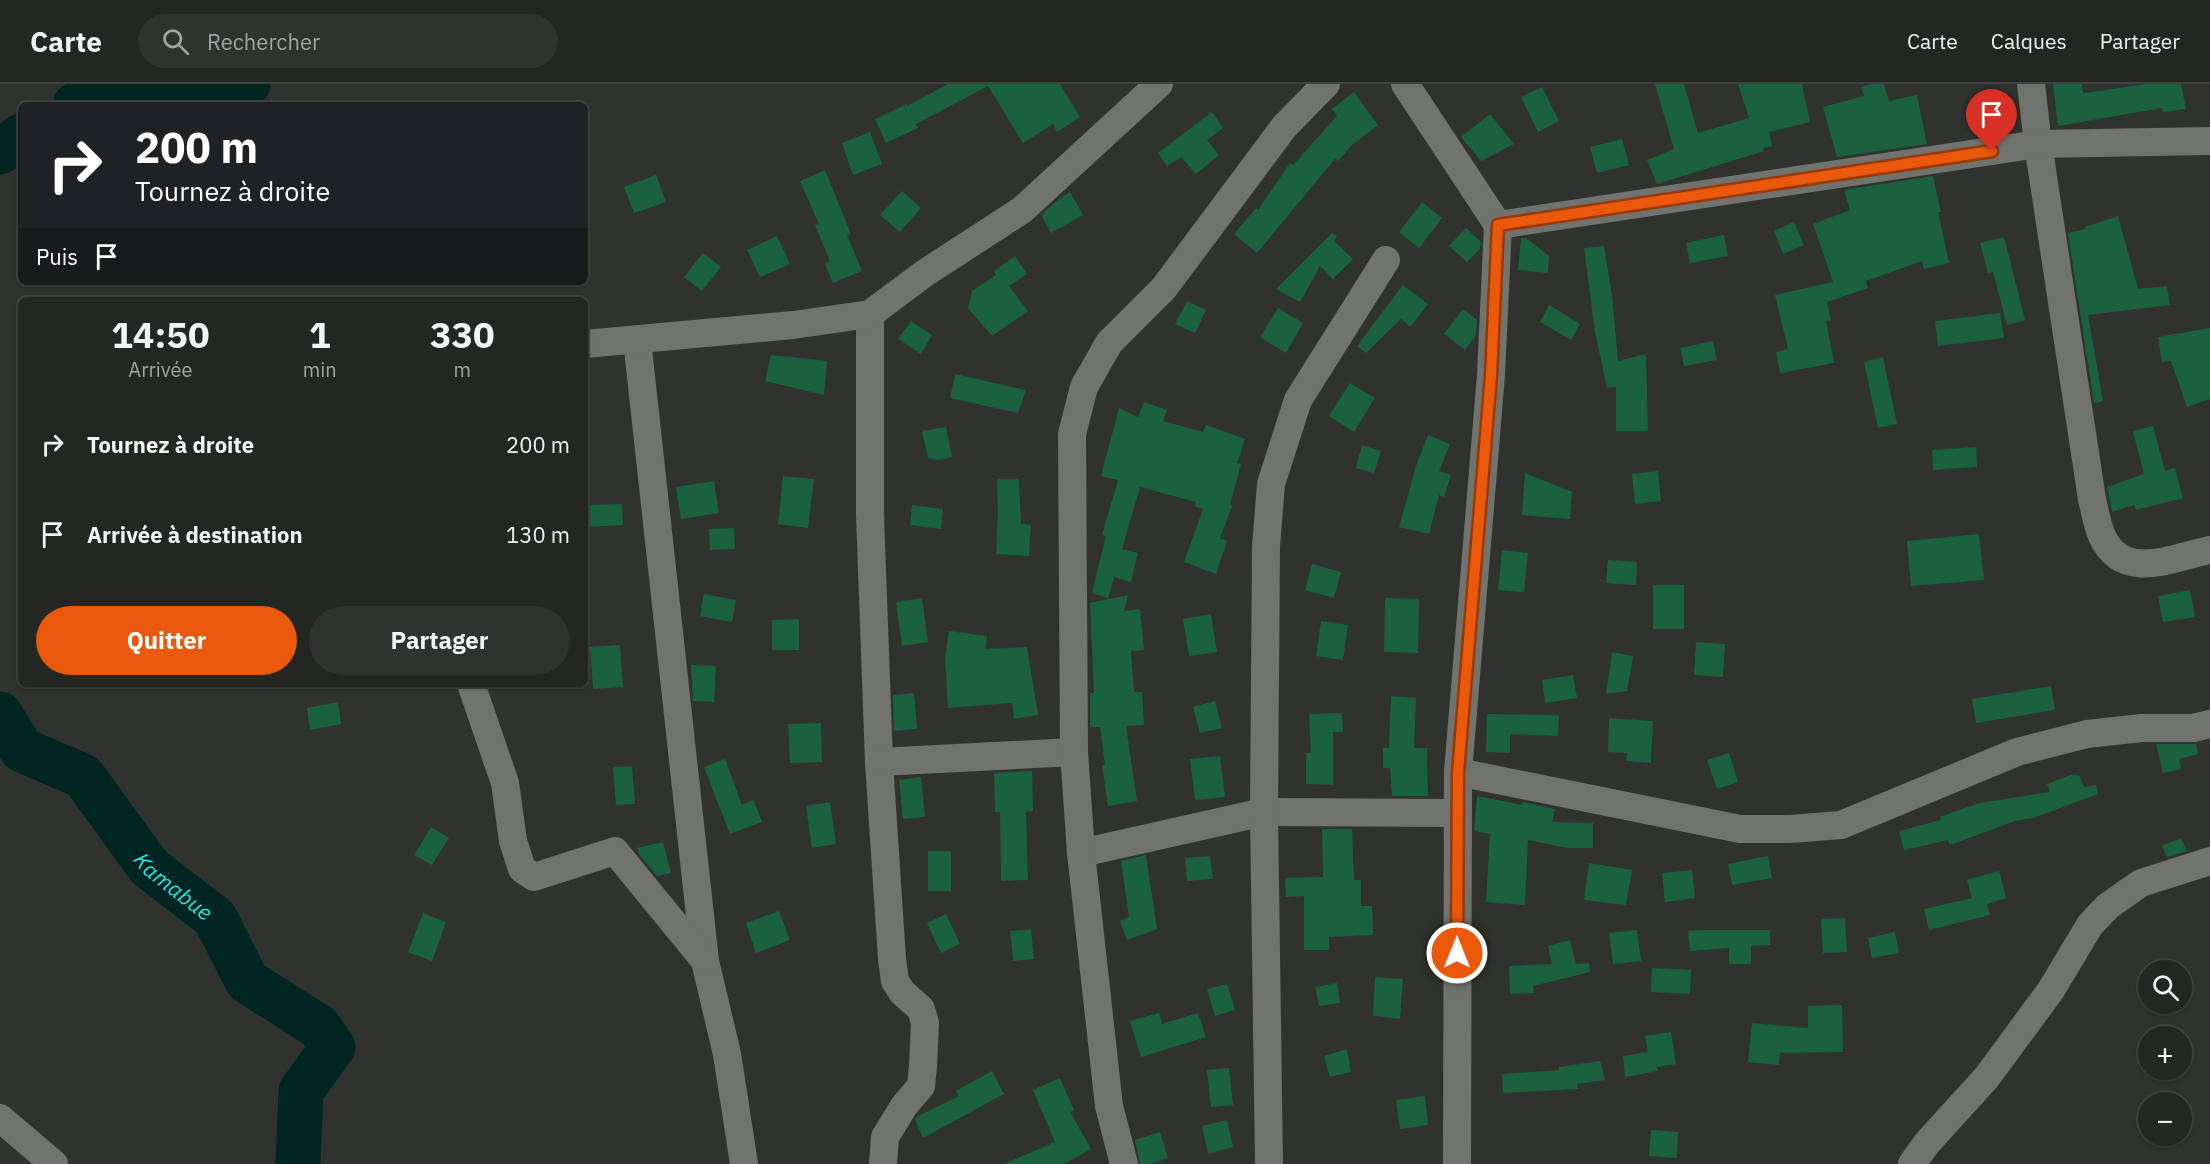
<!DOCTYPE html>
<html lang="fr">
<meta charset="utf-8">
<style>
:root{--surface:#242622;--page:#30322f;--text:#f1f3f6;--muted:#a3a5a5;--line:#414340;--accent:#ea580c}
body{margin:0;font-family:"IBM Plex Sans",sans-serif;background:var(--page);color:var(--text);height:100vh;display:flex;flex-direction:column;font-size:22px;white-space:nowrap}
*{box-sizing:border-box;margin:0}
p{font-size:20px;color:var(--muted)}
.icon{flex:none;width:33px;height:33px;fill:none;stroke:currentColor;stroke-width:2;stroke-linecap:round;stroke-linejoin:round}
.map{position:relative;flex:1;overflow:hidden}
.details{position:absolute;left:18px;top:213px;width:570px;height:390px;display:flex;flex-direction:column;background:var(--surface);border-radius:9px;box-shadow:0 2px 4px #0004,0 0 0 2px var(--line)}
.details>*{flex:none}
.guide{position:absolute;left:18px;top:18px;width:570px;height:183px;border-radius:9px;box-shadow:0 2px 4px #0004,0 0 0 2px var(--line);background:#202124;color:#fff;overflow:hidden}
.fabs{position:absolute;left:2138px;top:876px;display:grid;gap:12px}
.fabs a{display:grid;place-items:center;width:54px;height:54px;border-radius:50%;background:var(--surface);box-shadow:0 2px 4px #0004,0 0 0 2px var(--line);font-size:30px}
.pin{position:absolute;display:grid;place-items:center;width:51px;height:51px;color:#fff;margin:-62px -26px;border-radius:50% 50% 50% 0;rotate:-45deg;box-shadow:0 0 6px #0007}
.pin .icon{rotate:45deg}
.me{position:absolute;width:66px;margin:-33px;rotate:0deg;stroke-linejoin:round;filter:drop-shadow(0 0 4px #0008)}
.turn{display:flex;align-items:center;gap:21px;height:126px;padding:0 18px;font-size:27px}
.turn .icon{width:78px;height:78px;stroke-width:2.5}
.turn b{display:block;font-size:42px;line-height:51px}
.then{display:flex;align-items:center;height:57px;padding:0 18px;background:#0003;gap:12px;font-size:22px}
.eta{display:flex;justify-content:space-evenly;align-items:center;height:102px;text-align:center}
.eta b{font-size:36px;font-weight:800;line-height:42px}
.action{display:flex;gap:12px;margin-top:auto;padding:12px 18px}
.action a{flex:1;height:69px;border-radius:36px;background:var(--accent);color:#fff;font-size:24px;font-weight:800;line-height:69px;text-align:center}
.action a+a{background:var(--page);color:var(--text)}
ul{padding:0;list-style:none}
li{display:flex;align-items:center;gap:18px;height:90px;padding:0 18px}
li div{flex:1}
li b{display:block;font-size:22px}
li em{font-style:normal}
header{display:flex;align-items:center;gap:36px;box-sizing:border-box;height:84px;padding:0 30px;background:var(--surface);border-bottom:2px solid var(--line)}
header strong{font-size:28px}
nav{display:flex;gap:33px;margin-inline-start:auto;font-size:21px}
.search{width:420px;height:54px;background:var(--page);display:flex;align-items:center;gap:15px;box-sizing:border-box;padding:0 21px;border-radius:33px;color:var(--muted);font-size:22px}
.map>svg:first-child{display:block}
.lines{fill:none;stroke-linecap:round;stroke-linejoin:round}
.river{stroke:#002522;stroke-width:45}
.building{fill:#1a6140}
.minor{stroke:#70736e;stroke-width:28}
.route-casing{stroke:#983908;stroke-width:15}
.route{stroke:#ea580c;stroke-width:10}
.labels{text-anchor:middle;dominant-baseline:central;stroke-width:6;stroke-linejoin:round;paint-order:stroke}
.water-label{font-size:22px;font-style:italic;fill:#26e5da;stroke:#30322e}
</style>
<header>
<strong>Carte</strong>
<div class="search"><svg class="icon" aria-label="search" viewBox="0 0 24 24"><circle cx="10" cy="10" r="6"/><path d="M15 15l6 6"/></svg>Rechercher</div>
<nav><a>Carte</a><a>Calques</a><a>Partager</a></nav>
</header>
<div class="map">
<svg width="2210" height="1080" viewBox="0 0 2210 1080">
<rect width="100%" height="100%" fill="#30322e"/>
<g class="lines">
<g class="river">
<path d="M 75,21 L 93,13 L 161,20 L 248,0"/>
<path d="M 0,68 L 21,52"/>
<path id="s1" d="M 0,630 L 22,666 L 83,692 L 149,783 L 215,834 L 247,897 L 319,943 L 333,963 L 301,1007 L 298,1080"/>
</g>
</g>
<g class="building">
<path d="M 948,0 L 1060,0 L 1080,33 L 1057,48 L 1053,40 L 1023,59 L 988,2 L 916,40 L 918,44 L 886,59 L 875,35 L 907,20 L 907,22 Z"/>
<path d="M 1655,0 L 1684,0 L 1698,49 L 1749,34 L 1738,0 L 1802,0 L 1810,38 L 1769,48 L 1772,62 L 1763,64 L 1764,67 L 1657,100 L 1647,76 L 1674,65 Z"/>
<path d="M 1872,0 L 1884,0 L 1889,17 L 1917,11 L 1927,60 L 1837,73 L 1823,23 L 1864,12 L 1861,3 Z"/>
<path d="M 2053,0 L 2082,0 L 2083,9 L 2086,9 L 2146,0 L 2181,0 L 2186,25 L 2163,28 L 2162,24 L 2058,42 Z"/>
<path d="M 1542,3 L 1559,37 L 1538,48 L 1521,13 Z"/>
<path d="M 1354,8 L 1378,41 L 1352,61 L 1338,77 L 1335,75 L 1257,169 L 1234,150 L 1256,124 L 1258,126 L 1290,79 L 1293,81 L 1337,32 L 1332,25 Z"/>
<path d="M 1212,28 L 1223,44 L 1207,56 L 1219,71 L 1196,90 L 1181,73 L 1167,82 L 1158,69 Z"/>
<path d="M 1490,30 L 1514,60 L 1481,77 L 1461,53 Z"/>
<path d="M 870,48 L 882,80 L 853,91 L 842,59 Z"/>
<path d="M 1622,55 L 1629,81 L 1597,89 L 1590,63 Z"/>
<path d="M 825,86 L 851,150 L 847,151 L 862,187 L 833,199 L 825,180 L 830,177 L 815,141 L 819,140 L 800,97 Z"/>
<path d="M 656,91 L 666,118 L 634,129 L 624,103 Z"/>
<path d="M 1933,92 L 1941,128 L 1938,128 L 1949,179 L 1924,185 L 1922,177 L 1866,197 L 1868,204 L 1827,218 L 1831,236 L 1826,237 L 1834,279 L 1780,289 L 1776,268 L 1788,265 L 1775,211 L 1833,198 L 1813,140 L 1850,126 L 1844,106 Z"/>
<path d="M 902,107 L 921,124 L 900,148 L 880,131 Z"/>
<path d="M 1070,108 L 1083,131 L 1051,149 L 1041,131 L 1060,114 Z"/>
<path d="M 1422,118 L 1442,134 L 1419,164 L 1399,148 Z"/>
<path d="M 2118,132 L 2138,205 L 2167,202 L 2170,221 L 2088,231 L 2103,317 L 2094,319 L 2068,149 L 2085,145 L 2085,143 Z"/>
<path d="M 1794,138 L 1804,161 L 1783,170 L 1774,147 Z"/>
<path d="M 1466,144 L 1481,158 L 1480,165 L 1467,178 L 1449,162 Z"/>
<path d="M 1332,149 L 1337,152 L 1334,157 L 1353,175 L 1333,195 L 1320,182 L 1300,218 L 1276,205 Z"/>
<path d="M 1724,151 L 1728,172 L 1690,179 L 1686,159 Z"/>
<path d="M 777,152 L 790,180 L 760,193 L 747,166 Z"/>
<path d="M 2004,153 L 2025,236 L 2007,241 L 1993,188 L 1988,189 L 1980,159 Z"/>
<path d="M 1521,154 L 1526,154 L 1549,172 L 1548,189 L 1518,186 Z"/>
<path d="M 1604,162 L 1612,211 L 1618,277 L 1646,270 L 1648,347 L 1616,347 L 1616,303 L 1607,304 L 1595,248 L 1584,164 Z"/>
<path d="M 703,169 L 721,183 L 702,207 L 684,193 Z"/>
<path d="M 1015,172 L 1027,190 L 1009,202 L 1028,227 L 992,252 L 968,224 L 972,207 L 996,191 L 994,187 Z"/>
<path d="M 1403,201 L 1428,220 L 1410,243 L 1401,235 L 1366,269 L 1357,262 Z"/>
<path d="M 1187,217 L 1206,226 L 1195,249 L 1175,240 Z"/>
<path d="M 1549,221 L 1580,240 L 1571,256 L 1540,238 Z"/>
<path d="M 1278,224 L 1303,239 L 1286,269 L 1260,253 Z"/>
<path d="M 1463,225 L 1477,236 L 1476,251 L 1465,266 L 1444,250 Z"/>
<path d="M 2000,229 L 2004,254 L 1938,262 L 1935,237 Z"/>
<path d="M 911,237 L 932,251 L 921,270 L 898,255 Z"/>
<path d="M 2210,244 L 2210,315 L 2187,323 L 2171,277 L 2162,278 L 2158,253 Z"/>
<path d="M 1713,257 L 1717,276 L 1684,282 L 1680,264 Z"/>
<path d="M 771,271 L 827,277 L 824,311 L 765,297 Z"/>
<path d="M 1883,273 L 1897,340 L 1878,344 L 1864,278 Z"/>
<path d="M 955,290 L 1026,306 L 1018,329 L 950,314 Z"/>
<path d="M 1350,299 L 1375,314 L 1354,348 L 1329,332 Z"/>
<path d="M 1144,318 L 1167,326 L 1163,337 L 1203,348 L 1206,341 L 1245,355 L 1237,379 L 1241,380 L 1230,421 L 1232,422 L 1220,454 L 1227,457 L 1216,490 L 1184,478 L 1203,425 L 1195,422 L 1196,418 L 1140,403 L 1122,465 L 1138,469 L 1131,498 L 1114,493 L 1108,514 L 1092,509 L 1106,452 L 1102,451 L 1118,396 L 1101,392 L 1119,324 L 1138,333 Z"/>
<path d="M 2153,342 L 2165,387 L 2175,384 L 2183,414 L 2136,426 L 2134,421 L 2112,428 L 2107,403 L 2144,390 L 2133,347 Z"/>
<path d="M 946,343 L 952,373 L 938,376 L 928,374 L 922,347 Z"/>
<path d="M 1428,351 L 1450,360 L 1439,387 L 1451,391 L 1444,413 L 1439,411 L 1429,450 L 1399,443 L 1416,382 Z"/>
<path d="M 1362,361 L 1381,367 L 1374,389 L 1356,384 Z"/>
<path d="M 1976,363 L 1977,383 L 1933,386 L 1932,366 Z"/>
<path d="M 1658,387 L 1661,417 L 1635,420 L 1632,390 Z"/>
<path d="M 1525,389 L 1572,408 L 1570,435 L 1522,431 Z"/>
<path d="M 783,392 L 814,395 L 808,444 L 778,440 Z"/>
<path d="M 997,395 L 1019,395 L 1021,440 L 1031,441 L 1029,472 L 996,470 L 998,427 Z"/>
<path d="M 714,397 L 719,429 L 681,435 L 676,403 Z"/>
<path d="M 622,420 L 623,441 L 585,443 L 585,421 Z"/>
<path d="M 912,421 L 943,425 L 941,445 L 910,441 Z"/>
<path d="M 734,444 L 735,465 L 710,466 L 709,445 Z"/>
<path d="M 1979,450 L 1984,496 L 1911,502 L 1907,457 Z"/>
<path d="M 1502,466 L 1528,469 L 1524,508 L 1498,506 Z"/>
<path d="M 1608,476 L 1637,478 L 1636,501 L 1606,499 Z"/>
<path d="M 1312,480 L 1341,488 L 1334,514 L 1305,506 Z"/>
<rect x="1653" y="501" width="31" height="44"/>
<path d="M 2190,506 L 2195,533 L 2163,538 L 2158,512 Z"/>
<path d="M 704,510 L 736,516 L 732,538 L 700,532 Z"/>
<path d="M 1128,511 L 1124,527 L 1140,525 L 1144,566 L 1131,567 L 1134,608 L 1142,608 L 1144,641 L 1126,642 L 1137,717 L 1108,722 L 1102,681 L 1105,681 L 1100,643 L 1090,643 L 1090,609 L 1094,609 L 1090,519 Z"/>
<path d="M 922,514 L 928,558 L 902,562 L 896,518 Z"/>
<path d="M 1385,514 L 1419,515 L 1418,569 L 1384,568 Z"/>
<path d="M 1211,530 L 1217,568 L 1189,572 L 1183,535 Z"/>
<path d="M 799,535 L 799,566 L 772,566 L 772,536 Z"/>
<path d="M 1321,537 L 1348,541 L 1343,576 L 1316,572 Z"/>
<path d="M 949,547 L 987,552 L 985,565 L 1027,563 L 1038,631 L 1014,635 L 1012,619 L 948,624 L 945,573 Z"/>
<path d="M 1696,558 L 1725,560 L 1723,593 L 1694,591 Z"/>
<path d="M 620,561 L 623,603 L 593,605 L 590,563 Z"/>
<path d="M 1612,568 L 1633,572 L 1627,607 L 1606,610 Z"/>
<path d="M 691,581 L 716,582 L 714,618 L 693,617 Z"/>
<path d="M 1573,591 L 1577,614 L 1545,619 L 1542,596 Z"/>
<path d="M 2051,602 L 2055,626 L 1976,639 L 1972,615 Z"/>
<path d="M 914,609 L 917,645 L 894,647 L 893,611 Z"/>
<path d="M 1391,612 L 1416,614 L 1414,664 L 1427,664 L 1428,712 L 1392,712 L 1390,684 L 1383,684 L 1383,664 L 1389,664 Z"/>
<path d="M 1215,617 L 1222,644 L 1200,649 L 1193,623 Z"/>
<path d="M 338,618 L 341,640 L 310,646 L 307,624 Z"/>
<path d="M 1342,629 L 1343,648 L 1333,648 L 1333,701 L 1306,700 L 1306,669 L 1311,669 L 1309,630 Z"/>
<path d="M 1487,630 L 1559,631 L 1558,652 L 1510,650 L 1510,669 L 1486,668 Z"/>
<path d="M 1609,634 L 1653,637 L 1651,679 L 1626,677 L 1627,669 L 1608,668 Z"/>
<path d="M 821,639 L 822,678 L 790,679 L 788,640 Z"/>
<path d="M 2156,660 L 2196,660 L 2198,670 L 2179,675 L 2181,685 L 2163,689 Z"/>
<path d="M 1729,669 L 1738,698 L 1717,705 L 1707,676 Z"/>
<path d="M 1220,672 L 1225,713 L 1195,716 L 1190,675 Z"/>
<path d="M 725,675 L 742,721 L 754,716 L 762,738 L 730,750 L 704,683 Z"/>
<path d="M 632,682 L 635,720 L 616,721 L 613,683 Z"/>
<path d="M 1032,687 L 1033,727 L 1026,727 L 1028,796 L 1001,797 L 1000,728 L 995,728 L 994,689 Z"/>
<path d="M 2071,691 L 2079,691 L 2084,703 L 2096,701 L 2098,710 L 2033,734 L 2015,737 L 1950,761 L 1948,756 L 1904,766 L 1899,747 L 1941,736 L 1940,733 L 1979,719 L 2050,708 L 2047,700 Z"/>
<path d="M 921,693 L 925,733 L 903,735 L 899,696 Z"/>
<path d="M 1477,712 L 1522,721 L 1523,718 L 1555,725 L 1552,738 L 1593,739 L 1593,764 L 1568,764 L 1528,756 L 1525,821 L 1486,818 L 1490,750 L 1474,747 Z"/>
<path d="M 830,718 L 836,760 L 812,764 L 806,722 Z"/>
<path d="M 431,743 L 449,754 L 432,781 L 414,771 Z"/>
<path d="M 1322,745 L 1352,745 L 1354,796 L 1361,796 L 1361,822 L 1372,822 L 1373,851 L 1329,853 L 1329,866 L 1304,866 L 1304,812 L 1286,813 L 1285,794 L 1323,793 Z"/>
<path d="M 2181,754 L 2187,767 L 2167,773 L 2162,762 Z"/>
<path d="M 663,758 L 671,789 L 657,792 L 639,770 L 637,764 Z"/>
<rect x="928" y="767" width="23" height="40"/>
<path d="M 1146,771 L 1157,845 L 1127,856 L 1120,837 L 1129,833 L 1121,777 Z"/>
<path d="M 1210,772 L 1213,795 L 1187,797 L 1185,774 Z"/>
<path d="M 1768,772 L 1772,794 L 1732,801 L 1728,780 Z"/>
<path d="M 1589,779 L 1632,786 L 1626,821 L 1584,816 Z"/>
<path d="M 1692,786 L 1695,814 L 1665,818 L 1662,789 Z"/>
<path d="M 1999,787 L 2006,814 L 1987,820 L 1990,831 L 1929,846 L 1924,825 L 1972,814 L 1967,796 Z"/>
<path d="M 779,827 L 790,856 L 756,869 L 746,839 Z"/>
<path d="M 423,829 L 446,838 L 432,877 L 408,868 Z"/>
<path d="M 946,830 L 960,860 L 941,869 L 927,839 Z"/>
<path d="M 1845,834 L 1847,868 L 1823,869 L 1821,835 Z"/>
<path d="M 1031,845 L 1034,875 L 1013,877 L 1010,847 Z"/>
<path d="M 1637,846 L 1641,877 L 1613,880 L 1609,849 Z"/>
<path d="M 1702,846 L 1770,846 L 1770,861 L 1751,862 L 1751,880 L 1729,880 L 1729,864 L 1690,867 L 1688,847 Z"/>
<path d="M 1895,848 L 1899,869 L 1872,874 L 1868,854 Z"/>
<path d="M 1570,856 L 1576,880 L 1589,879 L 1590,888 L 1533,902 L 1534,909 L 1510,910 L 1509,882 L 1552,880 L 1548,862 Z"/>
<path d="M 1652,884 L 1691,886 L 1690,910 L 1651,908 Z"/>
<path d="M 1375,893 L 1403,895 L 1400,935 L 1373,932 Z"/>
<path d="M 1337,899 L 1340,919 L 1319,922 L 1315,903 Z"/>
<path d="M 1227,900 L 1235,926 L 1215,932 L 1207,905 Z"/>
<path d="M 1842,921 L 1843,968 L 1780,969 L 1779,981 L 1748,978 L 1752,939 L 1808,944 L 1808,922 Z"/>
<path d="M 1159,929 L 1162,940 L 1198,929 L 1206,953 L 1141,973 L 1130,937 Z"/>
<path d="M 1671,948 L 1676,980 L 1657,983 L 1658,987 L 1625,993 L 1623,972 L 1648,968 L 1645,952 Z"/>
<path d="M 1347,965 L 1351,988 L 1330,993 L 1324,972 Z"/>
<path d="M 1600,977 L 1605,996 L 1577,1000 L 1578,1005 L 1503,1009 L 1502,990 L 1559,986 L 1559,983 Z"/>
<path d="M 1229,984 L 1233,1021 L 1211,1023 L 1207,986 Z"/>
<path d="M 992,987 L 1004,1010 L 923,1054 L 915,1036 L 918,1032 L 959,1012 L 956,1007 Z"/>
<path d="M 1060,994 L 1074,1026 L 1070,1028 L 1091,1065 L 1064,1080 L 1004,1080 L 1055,1058 L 1033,1006 Z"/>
<path d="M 1425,1012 L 1428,1041 L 1400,1045 L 1396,1016 Z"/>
<path d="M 1227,1036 L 1233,1063 L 1208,1070 L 1202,1042 Z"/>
<path d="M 1651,1046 L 1678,1048 L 1677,1074 L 1649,1072 Z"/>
<path d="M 1160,1048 L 1168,1074 L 1151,1080 L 1140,1080 L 1135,1056 Z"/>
</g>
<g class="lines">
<g class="minor">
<path d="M 1405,0 L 1498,141 L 1491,291 L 1458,688 L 1457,1080"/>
<path d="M 2031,0 L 2038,60 L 2092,415 C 2095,427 2097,441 2102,452 C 2123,498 2171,474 2210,466"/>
<path d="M 1498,141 L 2038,60 L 2210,57"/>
<path d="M 870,230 L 870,431 L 879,678 L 892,875 L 895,897 L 902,908 L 921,925 L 925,939 L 923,982 L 921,1002 L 904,1022 L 885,1053 L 883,1080"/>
<path d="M 637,256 L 705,877 L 727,970 L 744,1080"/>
<path d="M 585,260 L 793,241 L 870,230 L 925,189 L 1022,126 L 1159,0"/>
<path d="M 471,600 L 505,699 L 513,757 L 522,785 L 534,793 L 615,767 L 705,877"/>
<path d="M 879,678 L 1074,668"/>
<path d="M 1458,688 L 1740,745 L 1790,745 L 1841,741 L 2017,668 L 2087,650 L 2142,644 L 2193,644 L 2210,640"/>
<path d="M 1081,769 L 1264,728 L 1457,729"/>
<path d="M 0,1034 L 54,1080"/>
<path d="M 1124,1080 L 1109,1022 L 1081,769 L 1074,668 L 1072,350 L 1084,303 L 1109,259 L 1164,204 L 1284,43 L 1326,0"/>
<path d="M 1269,1080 L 1264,728 L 1266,463 L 1271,400 L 1298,316 L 1386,176"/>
<path d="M 1912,1080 L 1927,1059 L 1987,993 L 2051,906 L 2090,841 L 2108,822 L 2141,799 L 2210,777"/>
</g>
</g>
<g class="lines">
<g class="route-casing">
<path id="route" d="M 1457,869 L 1458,688 L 1491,291 L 1498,141 L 1992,67"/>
</g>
<use href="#route" class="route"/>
</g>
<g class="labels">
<g class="water-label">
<text stroke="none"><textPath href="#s1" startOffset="252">Kamabue</textPath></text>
</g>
</g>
</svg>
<div class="fabs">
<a><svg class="icon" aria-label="search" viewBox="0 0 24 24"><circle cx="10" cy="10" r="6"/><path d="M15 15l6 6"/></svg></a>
<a>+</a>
<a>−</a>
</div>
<div class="pin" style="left:1992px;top:67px;background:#d93025"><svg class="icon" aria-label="arrive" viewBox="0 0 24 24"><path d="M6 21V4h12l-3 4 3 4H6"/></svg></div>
<svg class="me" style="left:1457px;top:869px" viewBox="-20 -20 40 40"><circle r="17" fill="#ea580c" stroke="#fff" stroke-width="3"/><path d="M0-11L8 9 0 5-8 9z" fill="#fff"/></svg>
<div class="guide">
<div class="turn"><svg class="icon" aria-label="right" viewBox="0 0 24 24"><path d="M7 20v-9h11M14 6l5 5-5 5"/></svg><div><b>200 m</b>Tournez à droite</div></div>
<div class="then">Puis<svg class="icon" aria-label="arrive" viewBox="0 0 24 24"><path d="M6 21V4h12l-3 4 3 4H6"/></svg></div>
</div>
<section class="details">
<div class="eta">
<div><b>14:50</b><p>Arrivée</p></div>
<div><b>1</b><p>min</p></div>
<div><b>330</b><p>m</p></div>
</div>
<ul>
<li><svg class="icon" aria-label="right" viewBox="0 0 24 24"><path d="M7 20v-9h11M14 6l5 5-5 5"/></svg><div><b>Tournez à droite</b></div><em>200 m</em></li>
<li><svg class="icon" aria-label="arrive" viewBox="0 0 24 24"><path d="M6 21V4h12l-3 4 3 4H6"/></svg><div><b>Arrivée à destination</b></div><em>130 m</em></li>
</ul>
<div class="action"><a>Quitter</a><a>Partager</a></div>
</section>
</div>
